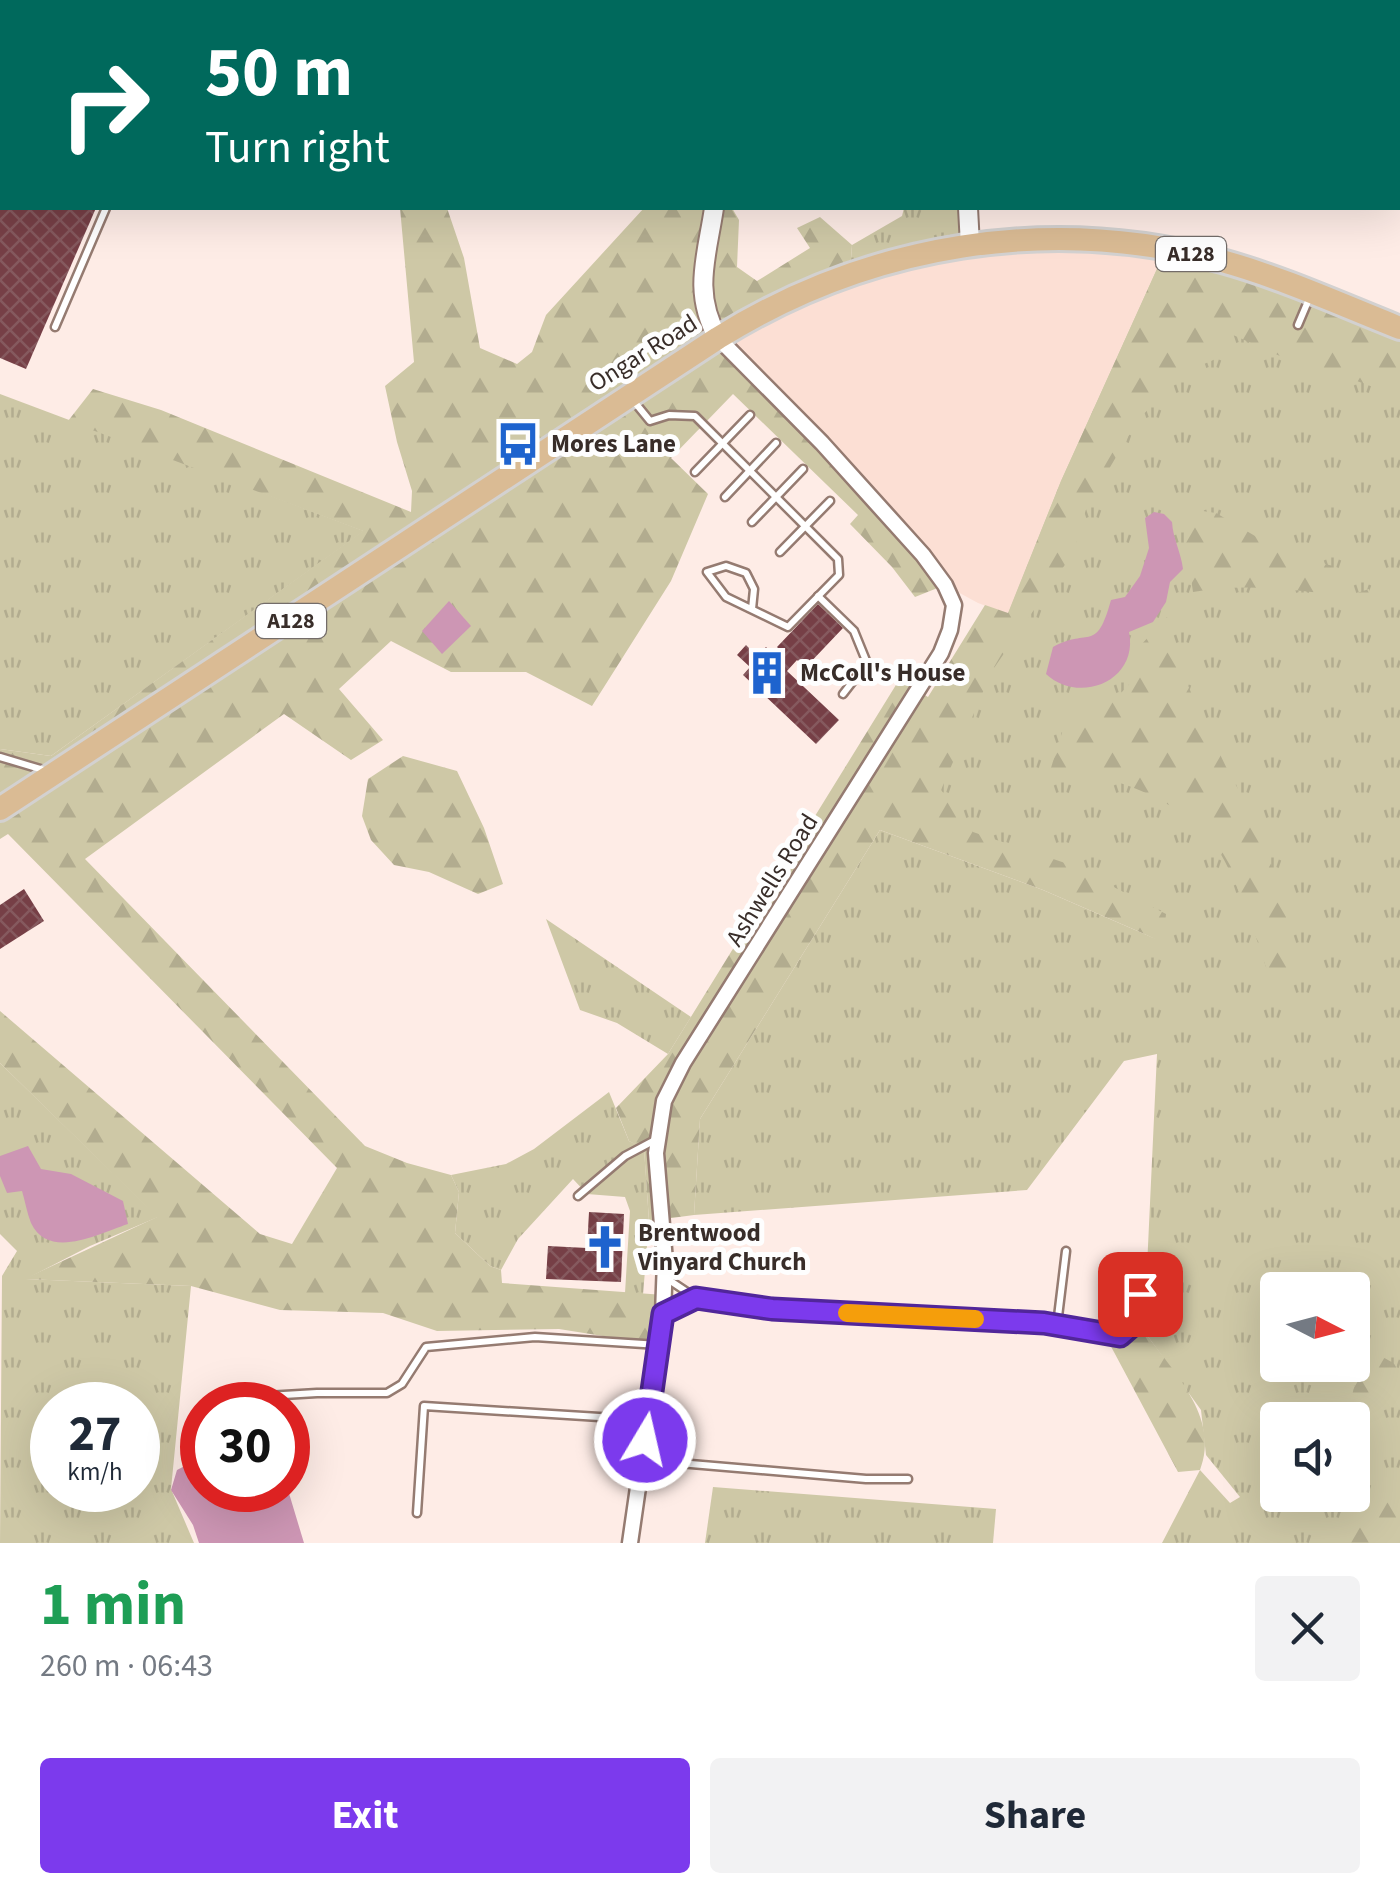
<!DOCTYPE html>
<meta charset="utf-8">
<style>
:root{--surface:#fff;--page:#f2f2f3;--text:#1f2937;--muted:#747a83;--accent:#7c3aed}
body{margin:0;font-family:"Source Sans 3",sans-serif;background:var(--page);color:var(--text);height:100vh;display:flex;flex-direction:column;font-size:38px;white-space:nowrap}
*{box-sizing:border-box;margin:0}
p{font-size:32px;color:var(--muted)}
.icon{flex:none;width:55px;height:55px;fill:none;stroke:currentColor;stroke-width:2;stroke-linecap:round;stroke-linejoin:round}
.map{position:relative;height:1543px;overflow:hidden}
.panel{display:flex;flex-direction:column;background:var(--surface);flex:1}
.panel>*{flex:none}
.top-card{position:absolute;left:0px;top:0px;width:1400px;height:210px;box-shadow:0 10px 40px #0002;background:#00695c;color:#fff;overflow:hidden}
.needle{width:65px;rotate:96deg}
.fabs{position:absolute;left:1260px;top:1272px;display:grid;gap:20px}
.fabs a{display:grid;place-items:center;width:110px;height:110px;border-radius:10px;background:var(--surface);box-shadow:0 10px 40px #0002;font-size:50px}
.speed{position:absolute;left:30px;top:1382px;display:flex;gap:20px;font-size:50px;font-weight:700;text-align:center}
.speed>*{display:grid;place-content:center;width:130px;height:130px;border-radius:50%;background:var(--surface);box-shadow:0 10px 40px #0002;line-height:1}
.speed small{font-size:25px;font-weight:400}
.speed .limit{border:15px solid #d22;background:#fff;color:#111}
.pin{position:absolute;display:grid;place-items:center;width:85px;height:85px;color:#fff;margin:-42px;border-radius:20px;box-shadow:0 5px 15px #0006}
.me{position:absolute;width:110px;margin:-55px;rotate:9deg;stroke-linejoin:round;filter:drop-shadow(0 0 8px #0008)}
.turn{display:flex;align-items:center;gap:35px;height:210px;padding:0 40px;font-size:45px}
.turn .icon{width:130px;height:130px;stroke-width:2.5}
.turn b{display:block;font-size:70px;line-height:85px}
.round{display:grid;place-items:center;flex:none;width:105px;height:105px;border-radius:10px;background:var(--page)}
.summary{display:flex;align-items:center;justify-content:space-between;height:170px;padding:0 40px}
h1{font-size:60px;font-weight:700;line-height:75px;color:#1e9e55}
.primary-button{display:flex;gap:20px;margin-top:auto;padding:20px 40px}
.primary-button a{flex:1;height:115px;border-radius:10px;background:var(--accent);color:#fff;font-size:40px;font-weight:700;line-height:115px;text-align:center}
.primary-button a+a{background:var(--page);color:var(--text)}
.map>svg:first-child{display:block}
.built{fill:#fcdfd4}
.grass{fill:url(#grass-tufts);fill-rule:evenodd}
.forest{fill:url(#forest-firs)}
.water{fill:#cd96b4}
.building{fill:url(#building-cross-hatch)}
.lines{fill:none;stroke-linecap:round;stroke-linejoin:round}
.service-casing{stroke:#957b71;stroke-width:11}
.minor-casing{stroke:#957b71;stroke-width:19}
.tertiary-casing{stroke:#957b71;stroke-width:22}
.primary-casing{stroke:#d3d1d0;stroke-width:28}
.service{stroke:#fff;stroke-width:6}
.minor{stroke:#fff;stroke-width:14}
.tertiary{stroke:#fff;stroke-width:18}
.primary{stroke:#dabb94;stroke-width:22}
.route-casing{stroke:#51269a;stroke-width:25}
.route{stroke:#7c3aed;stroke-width:18}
.slow{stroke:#f59e0b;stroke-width:18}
.labels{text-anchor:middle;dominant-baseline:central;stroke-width:10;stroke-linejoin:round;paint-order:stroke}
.shield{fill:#fefefe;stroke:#736c69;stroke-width:2.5}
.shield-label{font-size:22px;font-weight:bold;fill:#382d29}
.street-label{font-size:25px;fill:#382d29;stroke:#fefefe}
.poi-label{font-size:25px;font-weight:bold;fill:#382d29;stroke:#fefefe;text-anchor:start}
</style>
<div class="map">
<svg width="1400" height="1543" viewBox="0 0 1400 1543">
<defs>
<pattern id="grass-tufts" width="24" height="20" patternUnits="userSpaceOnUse" patternTransform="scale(2.5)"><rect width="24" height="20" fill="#cec8a6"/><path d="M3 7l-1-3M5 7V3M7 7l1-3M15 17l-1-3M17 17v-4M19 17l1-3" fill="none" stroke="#b2ac8f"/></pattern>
<pattern id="forest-firs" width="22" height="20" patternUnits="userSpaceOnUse" patternTransform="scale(2.5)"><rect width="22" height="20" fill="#cec8a6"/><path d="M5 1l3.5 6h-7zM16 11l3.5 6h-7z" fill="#b2ac8f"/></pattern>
<pattern id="building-cross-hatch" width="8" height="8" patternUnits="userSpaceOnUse" patternTransform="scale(2.5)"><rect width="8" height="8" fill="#763f46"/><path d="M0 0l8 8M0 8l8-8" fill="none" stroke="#85595e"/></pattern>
</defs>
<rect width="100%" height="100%" fill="#feece6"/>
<path class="built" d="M 970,245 L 1166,249 L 1061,481 L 1008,614 L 978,603 L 945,585 L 732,354 L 738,325 Z"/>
<g class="grass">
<path d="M 904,208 L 968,208 L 970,245 L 850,273 L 852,245 L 902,216 Z"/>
<path d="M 1166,249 L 1400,328 L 1400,1543 L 1162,1543 L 1200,1470 L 1230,1503 L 1240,1497 L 1206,1455 L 1201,1410 L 1144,1331 L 1157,1054 L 1124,1061 L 1027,1190 L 694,1215 L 700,1119 L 880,830 L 1043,890 L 1156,939 L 889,816 L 1008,614 L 1061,481 ZM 1278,1290 L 1352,1290 L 1352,1365 L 1278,1365 ZM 1278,1420 L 1352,1420 L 1352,1495 L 1278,1495 Z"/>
<path d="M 0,394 L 364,531 L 51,756 L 0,749 Z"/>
<path d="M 546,919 L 691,1017 L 668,1054 L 617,1023 L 580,1010 Z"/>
<path d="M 0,1063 L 158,1217 L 90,1246 L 26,1279 L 191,1286 L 171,1489 L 194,1543 L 0,1543 L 2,1276 L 17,1251 L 0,1234 ZM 52,1405 L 138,1405 L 138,1490 L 52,1490 Z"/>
<path d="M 609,1092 L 629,1141 L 644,1148 L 649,1221 L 643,1295 L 625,1293 L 630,1211 L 625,1197 L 587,1194 L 573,1179 L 518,1239 L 501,1270 L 490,1266 L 455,1233 L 459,1192 L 451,1175 L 506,1164 L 534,1149 Z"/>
<path d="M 713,1487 L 996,1509 L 993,1543 L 705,1543 Z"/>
</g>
<g class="forest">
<path d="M 400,208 L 447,208 L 464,258 L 480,348 L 517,364 L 532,352 L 546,315 L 644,208 L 732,208 L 739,220 L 737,267 L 757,281 L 810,248 L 797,228 L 820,217 L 852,245 L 850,273 L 738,325 L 732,354 L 945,585 L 915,597 L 892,567 L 850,524 L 858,515 L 733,394 L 671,458 L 708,494 L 671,581 L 592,706 L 526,672 L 451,672 L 391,641 L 339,689 L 383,740 L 351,760 L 284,714 L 85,859 L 365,1146 L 407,1163 L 451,1175 L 459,1192 L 455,1233 L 490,1266 L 501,1270 L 502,1283 L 664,1295 L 659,1345 L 559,1329 L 437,1331 L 383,1313 L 280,1310 L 191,1286 L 24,1279 L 157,1217 L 0,1063 L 0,1011 L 260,1234 L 292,1244 L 337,1168 L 8,834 L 0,839 L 0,749 L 51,756 L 363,531 L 68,421 L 93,389 L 161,410 L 411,512 L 412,491 L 397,442 L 385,386 L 414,362 Z"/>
<path d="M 1166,249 L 1400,328 L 1400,397 L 1338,374 L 1291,361 L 1231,334 L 1218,358 L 1183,373 L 1138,420 L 1087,506 L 1073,553 L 992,671 L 941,790 L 973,832 L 1071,865 L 1166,914 L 1163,942 L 1043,890 L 880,830 L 700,1119 L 694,1215 L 649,1221 L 644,1149 L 629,1141 L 616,1108 L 668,1054 L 899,680 L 928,697 L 985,605 L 1008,613 L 1061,481 Z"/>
<path d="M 1189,509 L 1216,513 L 1284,553 L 1333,566 L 1320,593 C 1277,588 1236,584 1193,592 L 1185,536 Z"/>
<path d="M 1369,589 L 1379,622 L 1400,629 L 1400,661 L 1354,611 L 1348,596 Z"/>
<path d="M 1167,617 L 1179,664 L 1198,709 L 1229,773 L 1262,831 L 1301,970 L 1270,979 C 1254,932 1231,852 1194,819 C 1187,813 1175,808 1167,804 C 1126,780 1096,776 1050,771 L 1072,701 L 1120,694 L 1136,677 L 1139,647 Z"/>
<path d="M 403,756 L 457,771 L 484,828 L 503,884 L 478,894 L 429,872 L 394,865 L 371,840 L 362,816 L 368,779 Z"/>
<path d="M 1144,1331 C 1172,1371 1221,1417 1200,1470 L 1178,1472 L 1107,1339 Z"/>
<path d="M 1370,1350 L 1397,1365 L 1363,1461 L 1353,1479 L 1352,1420 L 1347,1420 L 1355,1382 Z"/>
<path d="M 1400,1485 L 1400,1543 L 1344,1543 L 1348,1524 L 1389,1487 Z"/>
</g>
<g class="water">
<path d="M 1154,512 L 1164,514 L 1172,522 C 1173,539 1181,552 1183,569 L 1170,582 L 1166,602 L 1153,622 L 1129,632 C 1139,681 1079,705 1046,674 L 1053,647 C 1090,627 1096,654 1111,600 L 1125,597 L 1140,576 L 1149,548 L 1145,518 Z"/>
<path d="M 449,601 L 471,626 L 442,654 L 422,631 Z"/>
<path d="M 28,1146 L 41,1169 L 71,1174 L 123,1201 L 128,1224 C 100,1233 49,1261 31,1223 C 27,1213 25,1201 22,1191 L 7,1193 L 0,1176 L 0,1156 Z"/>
<path d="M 202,1457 L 202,1490 L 288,1490 L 304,1543 L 199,1543 L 193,1525 L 171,1490 L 177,1470 Z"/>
</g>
<g class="building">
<path d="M 0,208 L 96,208 L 26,369 L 0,358 Z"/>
<path d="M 818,604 L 843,628 L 805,668 L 797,660 L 787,671 L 839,720 L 816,744 L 743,675 L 750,667 L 737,655 L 746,645 L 757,656 L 766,647 L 780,660 L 785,655 L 777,647 Z"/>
<path d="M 24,889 L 44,921 L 0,949 L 0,905 Z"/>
<path d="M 589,1212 L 624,1214 L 621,1282 L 546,1279 L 548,1246 L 587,1248 Z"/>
</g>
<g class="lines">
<g class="service-casing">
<g id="service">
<path d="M 193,2 L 194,0"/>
<path d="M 1298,325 L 1309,299"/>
<path d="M 55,327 L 106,208"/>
<path d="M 632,399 L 650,421 L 669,415 L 695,416 L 838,559 L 839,575 L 788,627 L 726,597 L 707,572 L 726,566 L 746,573 L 754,589 L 752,609"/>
<path d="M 695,472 L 750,415"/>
<path d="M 725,497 L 776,443"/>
<path d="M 752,522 L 803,469"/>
<path d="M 780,552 L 830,501"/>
<path d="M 818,596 L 854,631 L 867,663 L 843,694"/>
<path d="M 0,757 L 47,771"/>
<path d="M 578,1196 L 625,1156 L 657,1139"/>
<path d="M 666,1278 L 696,1298"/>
<path d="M 664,1314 L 696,1298 L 772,1309 L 1044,1323 L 1120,1336 L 1136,1322 L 1140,1294"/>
<path d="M 1057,1325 L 1066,1251"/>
<path d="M 244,1405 L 249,1397 L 317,1393 L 387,1393 L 402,1384 L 426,1347 L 535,1337 L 659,1345"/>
<path d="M 644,1460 L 866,1479 L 908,1479"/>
<path d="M 417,1513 L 424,1406 L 647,1420"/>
</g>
</g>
<g class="minor-casing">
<path id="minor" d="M 630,1543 L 663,1314 L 665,1261 L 656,1153 L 664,1101 L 683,1063 L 941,653 L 950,630 L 954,605 L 945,585 L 923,555 L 822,443 L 718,338"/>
</g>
<g class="tertiary-casing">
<g id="tertiary">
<path d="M 598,0 L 601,2"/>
<path d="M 714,208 C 707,256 692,292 718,338"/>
<path d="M 968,208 L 970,245"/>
</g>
</g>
<g class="primary-casing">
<path id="primary" d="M 0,809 L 718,338 C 869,244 1049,214 1222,261 C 1283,278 1342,305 1400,328"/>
</g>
<use href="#service" class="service"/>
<use href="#minor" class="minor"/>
<use href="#tertiary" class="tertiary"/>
<use href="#primary" class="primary"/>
</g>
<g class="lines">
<g class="route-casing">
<path id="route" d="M 645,1440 L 663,1314 L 696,1298 L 772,1309 L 1044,1323 L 1120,1336 L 1136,1322 L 1140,1294"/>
</g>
<use href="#route" class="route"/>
<path class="slow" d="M 847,1313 L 975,1319"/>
</g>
<defs>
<g id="bus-bare" transform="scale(3.45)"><path d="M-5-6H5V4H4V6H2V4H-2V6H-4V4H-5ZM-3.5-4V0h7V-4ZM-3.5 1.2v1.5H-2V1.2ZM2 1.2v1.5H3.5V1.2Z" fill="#1e63ce" stroke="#fefefe" stroke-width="2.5" paint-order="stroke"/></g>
<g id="building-bare" transform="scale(3.45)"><path d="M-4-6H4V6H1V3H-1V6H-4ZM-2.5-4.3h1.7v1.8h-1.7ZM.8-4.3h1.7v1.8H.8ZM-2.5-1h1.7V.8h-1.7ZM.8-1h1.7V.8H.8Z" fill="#1e63ce" stroke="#fefefe" stroke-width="2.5" paint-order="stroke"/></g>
<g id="church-bare" transform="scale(3.45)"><path d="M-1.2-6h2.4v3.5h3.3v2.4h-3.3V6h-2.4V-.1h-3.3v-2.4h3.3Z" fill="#1e63ce" stroke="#fefefe" stroke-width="2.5" paint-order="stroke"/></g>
</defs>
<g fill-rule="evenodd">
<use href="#bus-bare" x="518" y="444"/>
<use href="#building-bare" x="767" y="673"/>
<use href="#church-bare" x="605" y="1247"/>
</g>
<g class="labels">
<g class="shield">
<rect x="1156" y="237" width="70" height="34" rx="8"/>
<rect x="256" y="604" width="70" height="34" rx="8"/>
</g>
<g class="shield-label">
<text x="1191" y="254">A128</text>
<text x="291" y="621">A128</text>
</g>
<g class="street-label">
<text transform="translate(643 353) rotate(-32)">Ongar Road</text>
<text transform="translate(772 880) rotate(-58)">Ashwells Road</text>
</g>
<g class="poi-label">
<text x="551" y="444">Mores Lane</text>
<text x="800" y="673">McColl's House</text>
<text x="638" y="1233">Brentwood<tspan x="638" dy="29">Vinyard Church</tspan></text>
</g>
</g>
</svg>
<div class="fabs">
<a><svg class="needle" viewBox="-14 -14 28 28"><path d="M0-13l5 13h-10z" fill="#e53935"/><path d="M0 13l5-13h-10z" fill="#747a83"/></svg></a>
<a><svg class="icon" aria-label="sound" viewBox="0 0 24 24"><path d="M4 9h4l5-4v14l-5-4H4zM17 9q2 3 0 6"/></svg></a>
</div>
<div class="speed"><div>27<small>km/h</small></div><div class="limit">30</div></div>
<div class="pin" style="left:1140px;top:1294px;background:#d93025"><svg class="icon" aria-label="arrive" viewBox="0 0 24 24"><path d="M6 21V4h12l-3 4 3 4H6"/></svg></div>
<svg class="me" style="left:645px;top:1440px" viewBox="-20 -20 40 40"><circle r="17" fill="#7c3aed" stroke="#fff" stroke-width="3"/><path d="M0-11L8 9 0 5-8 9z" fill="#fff"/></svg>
<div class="top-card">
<div class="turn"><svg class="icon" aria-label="right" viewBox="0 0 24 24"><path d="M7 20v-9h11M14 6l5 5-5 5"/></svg><div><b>50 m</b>Turn right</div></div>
</div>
</div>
<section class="panel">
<div class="summary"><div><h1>1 min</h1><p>260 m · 06:43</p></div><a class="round"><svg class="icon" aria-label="close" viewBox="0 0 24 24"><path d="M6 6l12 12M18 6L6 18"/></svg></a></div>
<div class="primary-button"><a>Exit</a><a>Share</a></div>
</section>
